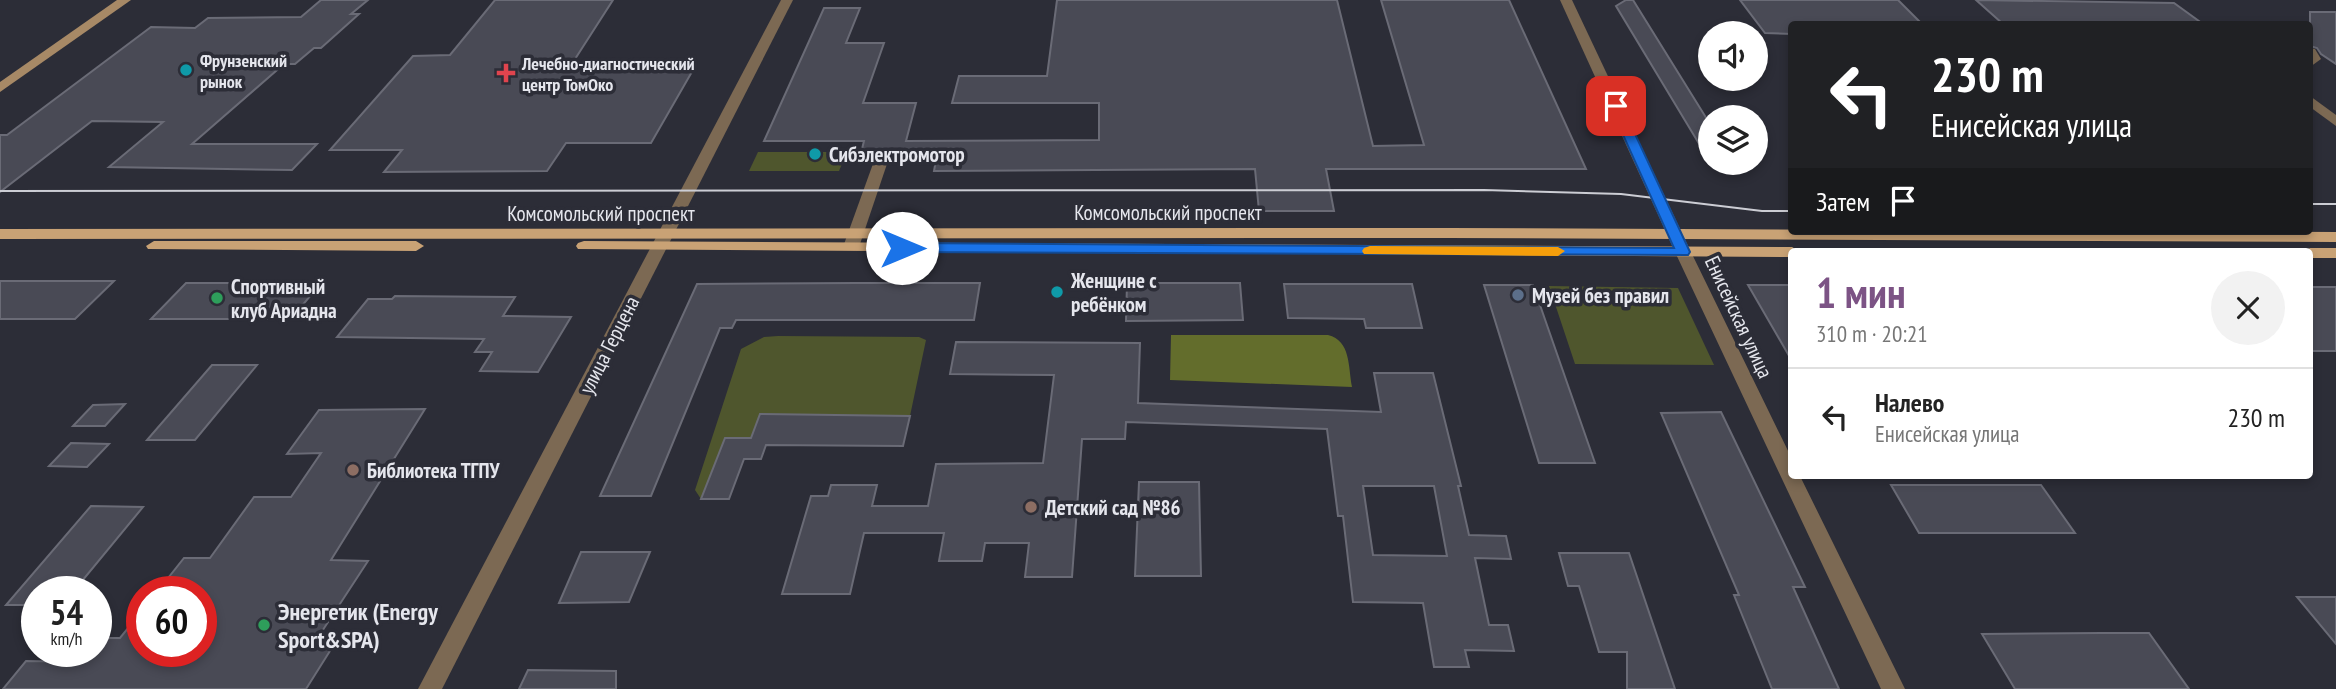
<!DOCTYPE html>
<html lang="ru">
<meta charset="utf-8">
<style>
:root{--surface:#fff;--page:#f2f2f2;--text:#222;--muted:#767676;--line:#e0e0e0;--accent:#7c5385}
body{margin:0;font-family:"PT Sans Narrow",sans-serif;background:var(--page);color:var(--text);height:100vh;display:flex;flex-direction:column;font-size:26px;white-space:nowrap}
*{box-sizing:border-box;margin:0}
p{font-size:23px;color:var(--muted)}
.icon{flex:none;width:38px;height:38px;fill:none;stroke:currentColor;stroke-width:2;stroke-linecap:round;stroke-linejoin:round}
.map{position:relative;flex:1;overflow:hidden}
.drawer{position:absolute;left:1788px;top:248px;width:525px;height:231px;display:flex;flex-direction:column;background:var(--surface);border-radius:7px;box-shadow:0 4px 10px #0003}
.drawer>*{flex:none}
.guide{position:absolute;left:1788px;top:21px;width:525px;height:214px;border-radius:7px;box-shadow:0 4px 10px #0003;background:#202124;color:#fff;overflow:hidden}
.tools{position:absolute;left:1698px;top:21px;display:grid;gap:14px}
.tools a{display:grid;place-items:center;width:70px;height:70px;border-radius:50%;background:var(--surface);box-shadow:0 4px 10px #0003;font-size:35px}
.speed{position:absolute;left:21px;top:576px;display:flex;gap:14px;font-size:35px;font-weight:700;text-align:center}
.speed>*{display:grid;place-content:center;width:91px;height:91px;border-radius:50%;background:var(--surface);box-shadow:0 4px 10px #0003;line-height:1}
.speed small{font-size:18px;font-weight:400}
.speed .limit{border:10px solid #d22;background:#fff;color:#111}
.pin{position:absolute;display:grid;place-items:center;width:60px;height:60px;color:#fff;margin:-30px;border-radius:14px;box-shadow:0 4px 10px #0006}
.me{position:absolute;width:77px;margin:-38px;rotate:90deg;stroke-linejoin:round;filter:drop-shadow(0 0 5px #0008)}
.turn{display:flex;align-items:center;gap:24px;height:147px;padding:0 28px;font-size:32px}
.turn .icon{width:91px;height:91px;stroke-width:2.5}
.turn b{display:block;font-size:49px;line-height:60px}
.then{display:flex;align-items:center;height:66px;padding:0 28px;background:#0003;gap:14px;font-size:26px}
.round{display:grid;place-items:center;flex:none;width:74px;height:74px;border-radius:37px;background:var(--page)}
.headline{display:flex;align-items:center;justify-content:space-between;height:119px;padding:0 28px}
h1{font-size:42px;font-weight:700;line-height:52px;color:var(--accent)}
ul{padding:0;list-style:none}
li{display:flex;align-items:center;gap:21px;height:98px;padding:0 28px;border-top:2px solid var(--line)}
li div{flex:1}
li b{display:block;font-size:26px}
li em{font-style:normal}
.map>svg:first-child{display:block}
.green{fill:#4f562d}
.forest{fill:#636d2c}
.building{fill:#494a55;stroke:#6a6b76;stroke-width:2;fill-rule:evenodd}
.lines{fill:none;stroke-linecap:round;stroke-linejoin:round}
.minor{fill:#7c6953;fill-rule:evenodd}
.tertiary{fill:#7c6953;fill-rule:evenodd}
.secondary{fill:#a78966;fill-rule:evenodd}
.primary{fill:#c9a275;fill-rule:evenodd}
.tram{stroke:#cccdd4;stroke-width:2}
.route{fill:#1a73e8;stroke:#114b97;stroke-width:2}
.slow{fill:#f59e0b}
.culture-dot{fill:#0f9aa8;stroke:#2c2d37;stroke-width:2.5}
.health-dot{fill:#e0444e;stroke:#2c2d37;stroke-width:2.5}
.service-dot{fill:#5c6f8a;stroke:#2c2d37;stroke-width:2.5}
.leisure-dot{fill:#2e9e5b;stroke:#2c2d37;stroke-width:2.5}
.education-dot{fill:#8d6e63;stroke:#2c2d37;stroke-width:2.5}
.labels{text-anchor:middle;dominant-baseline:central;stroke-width:7;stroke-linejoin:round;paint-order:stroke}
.far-poi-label{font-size:18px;font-weight:bold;fill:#e5e6ed;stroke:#2c2d37;text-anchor:start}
.poi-label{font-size:21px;font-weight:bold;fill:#e5e6ed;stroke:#2c2d37;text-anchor:start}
.street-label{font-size:21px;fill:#e5e6ed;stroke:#2c2d37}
.near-poi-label{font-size:24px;font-weight:bold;fill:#e5e6ed;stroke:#2c2d37;text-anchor:start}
</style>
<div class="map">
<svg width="2336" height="689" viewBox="0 0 2336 689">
<rect width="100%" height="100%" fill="#2c2d37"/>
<g class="green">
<path d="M 758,152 L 847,152 L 839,171 L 749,171 Z"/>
<path d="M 1549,286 L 1678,288 L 1714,365 L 1575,364 Z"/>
<path d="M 778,336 L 919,337 L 926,340 L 910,416 L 760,415 L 771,430 L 751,438 L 725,438 L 701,499 L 695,490 L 741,349 L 764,337 Z"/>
</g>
<path class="forest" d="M 1171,335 L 1328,335 C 1351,341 1348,366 1352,387 L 1170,380 Z"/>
<g class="building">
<path d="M 321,0 L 368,0 L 351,14 L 359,14 L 321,48 L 314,48 L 295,64 L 284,64 L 192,144 L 317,144 L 292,170 L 109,167 L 163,122 L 92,121 L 0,192 L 0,135 L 7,135 L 151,27 L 195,28 L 208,18 L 301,17 Z"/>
<path d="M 495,0 L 613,0 L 568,70 L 693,70 L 651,143 L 566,143 L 547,171 L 384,172 L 402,150 L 330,150 L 413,56 L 450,55 Z"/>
<path d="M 1057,0 L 1337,0 L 1373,146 L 1424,145 L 1381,0 L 1509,0 L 1586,169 L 1326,169 L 1334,211 L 1259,211 L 1255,169 L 934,171 L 936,160 L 890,161 L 880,155 L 871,161 L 859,161 L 864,141 L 764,141 L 824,8 L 860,8 L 846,43 L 884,43 L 863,103 L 916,103 L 906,141 L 1099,140 L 1099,103 L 952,103 L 959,76 L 1047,76 Z"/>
<path d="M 1626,0 L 1633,0 L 1710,124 L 1710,162 L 1616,6 Z"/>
<path d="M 1740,0 L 1898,0 L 1922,24 L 1792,24 L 1792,34 L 1765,33 Z"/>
<path d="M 1976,0 L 2174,3 L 2203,24 L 2003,24 Z"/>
<path d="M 2310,12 L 2336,12 L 2336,64 L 2321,54 L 2317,48 L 2310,46 Z"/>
<path d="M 0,281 L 114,281 L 75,319 L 0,319 Z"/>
<path d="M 186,283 L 321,283 L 291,319 L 151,319 Z"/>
<path d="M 857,283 L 980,283 L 974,320 L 736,320 L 732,328 L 720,328 L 651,496 L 600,496 L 697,284 Z"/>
<path d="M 1127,283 L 1240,283 L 1243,320 L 1126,321 Z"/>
<path d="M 1284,284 L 1412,284 L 1422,328 L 1366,328 L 1364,319 L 1288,318 Z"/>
<path d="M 1484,285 L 1533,285 L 1595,463 L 1539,463 Z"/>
<path d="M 1748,285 L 1792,285 L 1792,361 Z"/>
<rect x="2310" y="287" width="26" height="64"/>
<path d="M 395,296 L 515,297 L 503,316 L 571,317 L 538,372 L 480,371 L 492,352 L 475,352 L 484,339 L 337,337 L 368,299 L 392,299 Z"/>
<path d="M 956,342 L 1140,343 L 1138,403 L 1381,412 L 1374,373 L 1433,373 L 1461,486 L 1458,486 L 1469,535 L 1506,536 L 1511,559 L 1475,558 L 1489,625 L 1508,625 L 1514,651 L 1465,650 L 1469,667 L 1434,667 L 1423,603 L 1353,602 L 1343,516 L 1338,516 L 1327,429 L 1126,422 L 1125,439 L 1082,439 L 1072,577 L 1025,577 L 1029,543 L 985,543 L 982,561 L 939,561 L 944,533 L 864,533 L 850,594 L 782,594 L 811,496 L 828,496 L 831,485 L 877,485 L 872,506 L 928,506 L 936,464 L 1043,463 L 1054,375 L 950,374 ZM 1363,486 L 1434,486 L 1447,556 L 1373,555 Z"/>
<path d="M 212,365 L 257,365 L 195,440 L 147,440 Z"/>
<path d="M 125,404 L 105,426 L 73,426 L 93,405 Z"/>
<path d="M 425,409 L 331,560 L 368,561 L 315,642 L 335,643 L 306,689 L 3,689 L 26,661 L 83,662 L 92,651 L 96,651 L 96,646 L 103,638 L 120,638 L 142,611 L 142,651 L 201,651 L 201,592 L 157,592 L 184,558 L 210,558 L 254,497 L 291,497 L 321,453 L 287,454 L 319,410 Z"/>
<path d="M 1721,412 L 1805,587 L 1793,587 L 1839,689 L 1772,689 L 1734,595 L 1739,595 L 1661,413 Z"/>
<path d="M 760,414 L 910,416 L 903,446 L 766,445 L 761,459 L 744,459 L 729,499 L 701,499 L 725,438 L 751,438 Z"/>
<path d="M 71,443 L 109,444 L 87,467 L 49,466 Z"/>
<path d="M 1139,482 L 1199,482 L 1201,576 L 1135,576 Z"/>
<path d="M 1891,485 L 2041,485 L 2075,533 L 1919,533 Z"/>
<path d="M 91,506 L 143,507 L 73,592 L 37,592 L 37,605 L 6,605 Z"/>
<path d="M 581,552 L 650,552 L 629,602 L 559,603 Z"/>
<path d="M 1559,553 L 1629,553 L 1675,689 L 1627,689 L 1627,652 L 1599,652 L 1579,586 L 1568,586 Z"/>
<path d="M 2297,597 L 2336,597 L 2336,644 Z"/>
<path d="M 2102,633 L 2149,633 L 2189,689 L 2015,689 L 1982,634 Z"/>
<path d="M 528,670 L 616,671 L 616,689 L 519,689 Z"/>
</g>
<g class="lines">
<g class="minor">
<path d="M 2310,48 L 2315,49 L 2321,59 L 2310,67 Z"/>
<path d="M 2310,96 L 2336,115 L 2336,126 L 2310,107 Z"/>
<path d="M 881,157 L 888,161 L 859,247 L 857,250 L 845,250 L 843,247 L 874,161 Z"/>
<path d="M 1683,247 L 1691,252 L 1792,459 L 1792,476 L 1800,476 L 1905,689 L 1881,689 L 1675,252 Z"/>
</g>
<g class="tertiary">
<path d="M 781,0 L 793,0 L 442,689 L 418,689 Z"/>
<path d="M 1560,0 L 1572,0 L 1691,252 L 1689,255 L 1683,257 L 1675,252 Z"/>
</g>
<path class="secondary" d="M 117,0 L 131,0 L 0,92 L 0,82 Z"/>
<g class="primary">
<path d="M 1448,228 L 2336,232 L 2336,242 L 1448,238 L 0,239 L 0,229 Z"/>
<path d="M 154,241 L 416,241 L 424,246 L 416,251 L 148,249 L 146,246 Z"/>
<path d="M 584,241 L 1792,247 L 1800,252 L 1792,252 L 1792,257 L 578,249 L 576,246 L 578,243 Z"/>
<path d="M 2310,248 L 2336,248 L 2336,258 L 2310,258 L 2310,252 L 2303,252 Z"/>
</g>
<g class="tram">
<path d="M 0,191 L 1484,190 L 1621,194 L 1762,211 L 1792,211"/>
<path d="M 2310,204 L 2336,204"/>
</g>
</g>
<path class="route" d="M 1616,103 L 1622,106 L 1690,252 L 1688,255 L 902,252 L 895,248 L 902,243 L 1674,248 L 1610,106 Z"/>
<path class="slow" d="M 1370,246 L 1558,247 L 1565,251 L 1558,256 L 1364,254 L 1362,251 L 1364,248 Z"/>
<g class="culture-dot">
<circle cx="186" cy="70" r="7"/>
<circle cx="815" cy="154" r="7"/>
<circle cx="1057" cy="292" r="7"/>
</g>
<path class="health-dot" d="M502.5 62.5h7v7h7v7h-7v7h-7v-7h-7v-7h7z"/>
<circle class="service-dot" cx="1518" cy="295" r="7"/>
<g class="leisure-dot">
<circle cx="217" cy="298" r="7"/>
<circle cx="264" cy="625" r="7"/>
</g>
<g class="education-dot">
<circle cx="353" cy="470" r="7"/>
<circle cx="1031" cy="507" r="7"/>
</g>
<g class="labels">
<g class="far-poi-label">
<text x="200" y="60">Фрунзенский<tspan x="200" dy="21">рынок</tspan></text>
<text x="522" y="63">Лечебно-диагностический<tspan x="522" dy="21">центр ТомОко</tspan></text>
</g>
<g class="poi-label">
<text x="829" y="154">Сибэлектромотор</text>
<text x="1071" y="280">Женщине с<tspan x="1071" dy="24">ребёнком</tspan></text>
<text x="231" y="286">Спортивный<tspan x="231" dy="24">клуб Ариадна</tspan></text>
<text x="1532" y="295">Музей без правил</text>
<text x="367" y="470">Библиотека ТГПУ</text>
<text x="1045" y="507">Детский сад №86</text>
</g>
<g class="street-label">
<text x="1168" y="212">Комсомольский проспект</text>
<text x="601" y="213">Комсомольский проспект</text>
<text transform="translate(1739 317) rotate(65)">Енисейская улица</text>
<text transform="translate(609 345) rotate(-63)">улица Герцена</text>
</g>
<g class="near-poi-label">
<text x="278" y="611">Энергетик (Energy<tspan x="278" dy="28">Sport&amp;SPA)</tspan></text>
</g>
</g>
</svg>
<div class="tools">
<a><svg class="icon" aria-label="sound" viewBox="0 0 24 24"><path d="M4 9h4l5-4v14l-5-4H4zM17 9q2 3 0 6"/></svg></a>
<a><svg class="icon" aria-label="layers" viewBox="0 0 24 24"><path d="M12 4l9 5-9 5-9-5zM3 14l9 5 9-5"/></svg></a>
</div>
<div class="speed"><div>54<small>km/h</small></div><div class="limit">60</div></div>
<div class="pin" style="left:1616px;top:106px;background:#d93025"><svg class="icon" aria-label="arrive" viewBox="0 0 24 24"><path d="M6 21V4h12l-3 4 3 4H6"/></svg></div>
<svg class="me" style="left:902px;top:248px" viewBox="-20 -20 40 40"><circle r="19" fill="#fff"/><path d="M0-13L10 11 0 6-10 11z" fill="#1a73e8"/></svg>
<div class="guide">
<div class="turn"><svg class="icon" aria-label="left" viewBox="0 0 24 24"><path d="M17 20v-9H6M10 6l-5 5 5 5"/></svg><div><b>230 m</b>Енисейская улица</div></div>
<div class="then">Затем<svg class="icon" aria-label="arrive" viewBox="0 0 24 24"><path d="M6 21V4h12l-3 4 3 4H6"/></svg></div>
</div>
<section class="drawer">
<div class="headline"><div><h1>1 мин</h1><p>310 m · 20:21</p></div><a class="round"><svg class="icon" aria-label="close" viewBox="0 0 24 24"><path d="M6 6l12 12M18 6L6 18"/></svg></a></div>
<ul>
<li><svg class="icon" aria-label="left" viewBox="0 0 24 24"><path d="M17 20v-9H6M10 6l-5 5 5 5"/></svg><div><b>Налево</b><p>Енисейская улица</p></div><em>230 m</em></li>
</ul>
</section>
</div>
